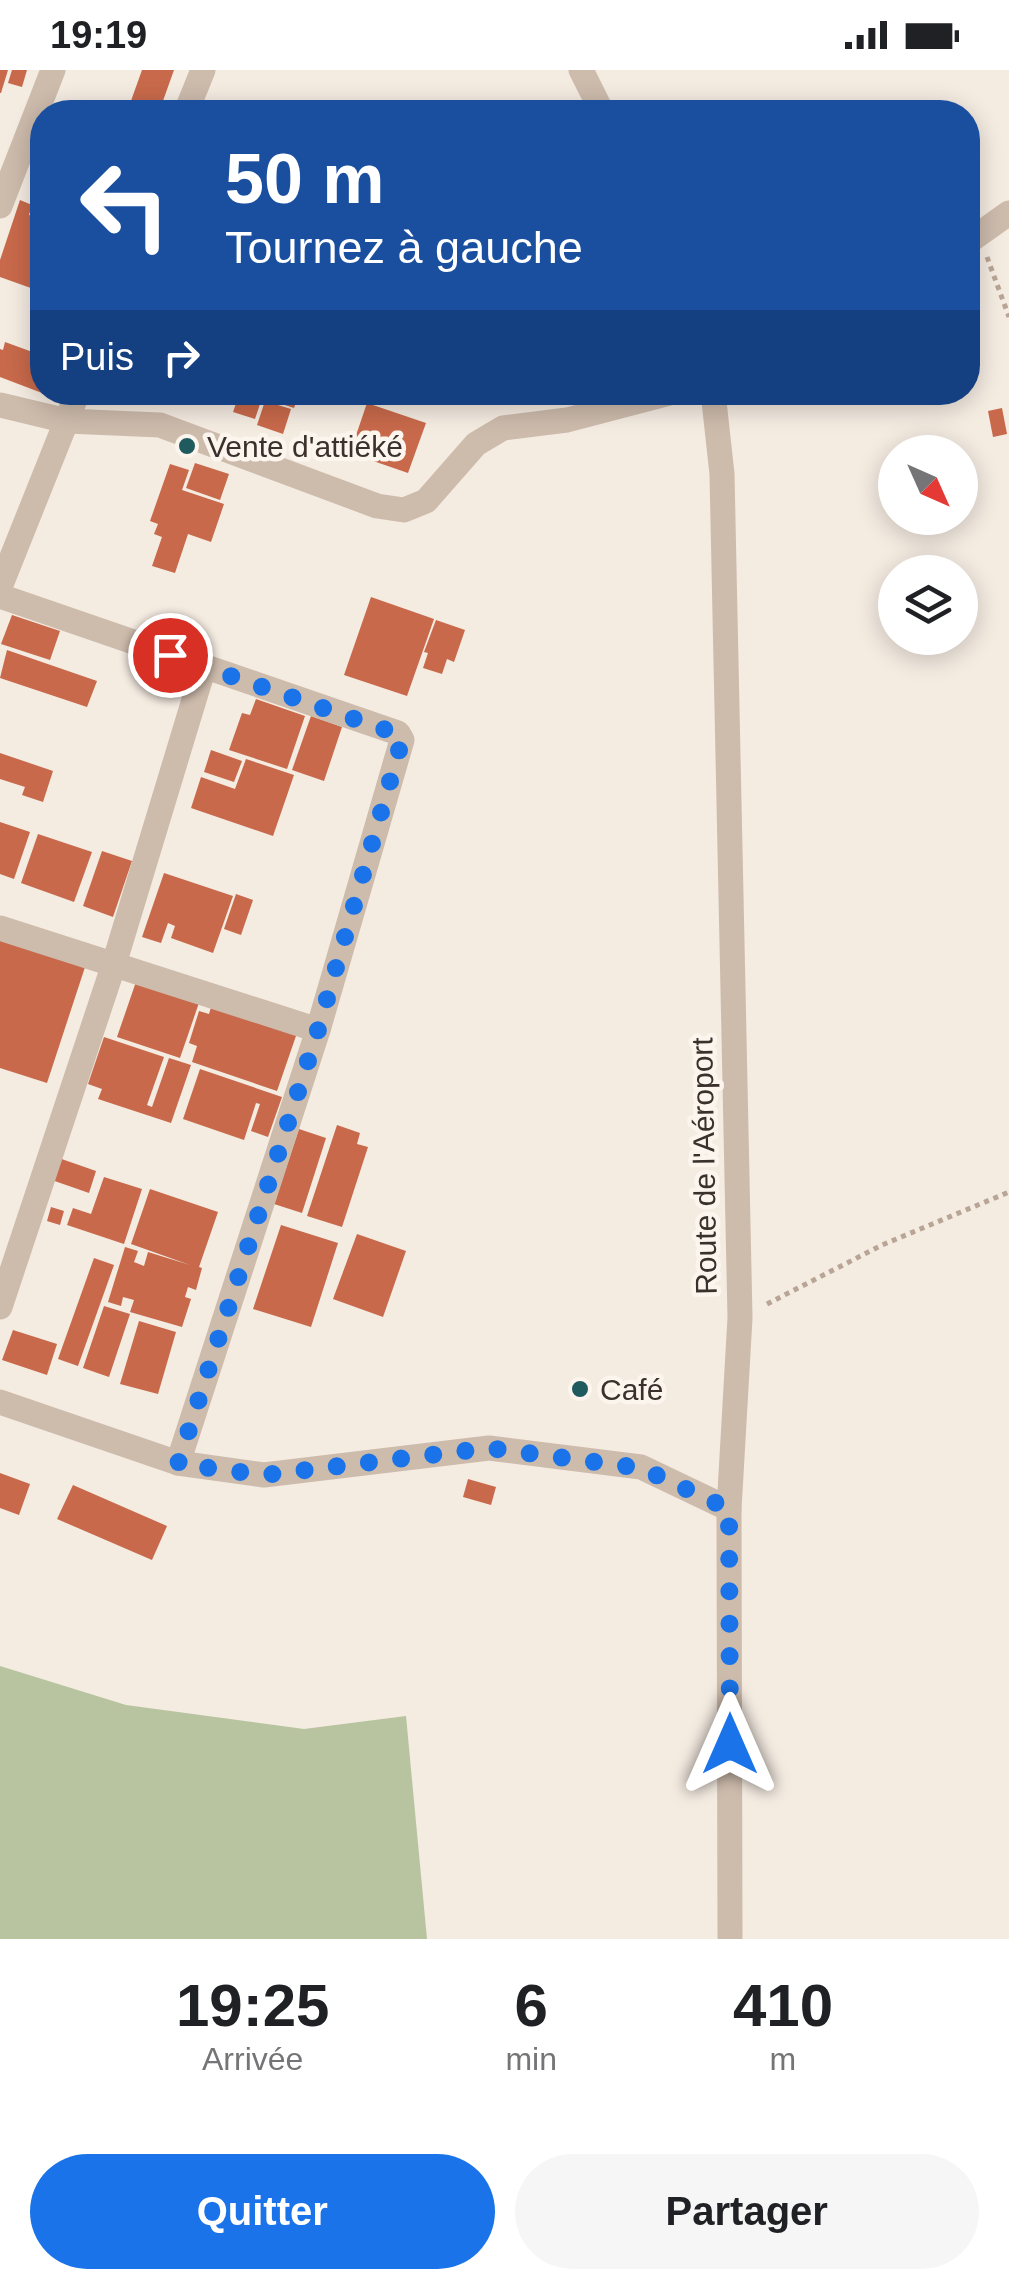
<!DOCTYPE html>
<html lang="fr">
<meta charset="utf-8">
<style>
:root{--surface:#fff;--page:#f6f6f6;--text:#202124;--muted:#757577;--accent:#1a73e8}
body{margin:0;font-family:Arial,sans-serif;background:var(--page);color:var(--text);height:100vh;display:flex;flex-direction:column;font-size:38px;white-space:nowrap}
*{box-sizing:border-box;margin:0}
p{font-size:32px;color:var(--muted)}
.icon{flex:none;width:55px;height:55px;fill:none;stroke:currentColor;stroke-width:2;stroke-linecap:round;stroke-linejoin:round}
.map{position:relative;height:1869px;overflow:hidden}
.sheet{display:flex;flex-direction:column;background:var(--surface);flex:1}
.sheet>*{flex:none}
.hud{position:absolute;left:30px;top:30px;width:950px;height:305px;border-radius:40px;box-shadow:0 5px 25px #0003;background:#1a4fa0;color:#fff;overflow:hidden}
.needle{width:65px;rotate:135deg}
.buttons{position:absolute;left:878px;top:365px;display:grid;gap:20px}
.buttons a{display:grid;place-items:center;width:100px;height:100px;border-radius:50%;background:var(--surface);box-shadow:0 5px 25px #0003;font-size:50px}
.pin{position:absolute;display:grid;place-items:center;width:85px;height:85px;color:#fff;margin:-42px;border:5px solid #fff;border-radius:50%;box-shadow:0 2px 10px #0007}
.me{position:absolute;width:110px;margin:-55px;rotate:0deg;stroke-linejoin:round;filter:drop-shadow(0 0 8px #0008)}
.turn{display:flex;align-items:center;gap:35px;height:210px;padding:0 30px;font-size:45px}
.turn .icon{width:130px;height:130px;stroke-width:2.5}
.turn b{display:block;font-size:70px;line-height:85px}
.then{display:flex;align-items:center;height:95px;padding:0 30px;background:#0003;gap:20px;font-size:38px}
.eta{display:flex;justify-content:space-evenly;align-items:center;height:170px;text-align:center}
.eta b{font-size:60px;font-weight:700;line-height:70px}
.cta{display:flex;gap:20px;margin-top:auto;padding:20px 30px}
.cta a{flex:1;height:115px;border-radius:60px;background:var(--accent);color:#fff;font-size:40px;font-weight:700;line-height:115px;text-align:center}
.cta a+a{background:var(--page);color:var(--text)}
.status{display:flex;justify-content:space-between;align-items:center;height:70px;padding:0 50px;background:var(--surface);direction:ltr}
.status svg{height:28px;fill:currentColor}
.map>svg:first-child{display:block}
.green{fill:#b8c4a0}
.building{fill:#c8694b}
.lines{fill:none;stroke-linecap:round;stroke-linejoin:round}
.path{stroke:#b9a596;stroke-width:5;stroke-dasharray:5 5;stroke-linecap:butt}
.minor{stroke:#cdbbac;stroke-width:25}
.route{stroke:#1a73e8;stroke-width:18;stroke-dasharray:0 32.4}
.poi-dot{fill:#1f5a5e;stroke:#fbf5ee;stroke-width:4}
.labels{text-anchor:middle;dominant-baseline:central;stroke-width:9;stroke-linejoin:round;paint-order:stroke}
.poi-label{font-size:30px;fill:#3b302b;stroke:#fbf5ee;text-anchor:start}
.street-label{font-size:30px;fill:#3b302b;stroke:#fbf5ee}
</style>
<div class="status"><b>19:19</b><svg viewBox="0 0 49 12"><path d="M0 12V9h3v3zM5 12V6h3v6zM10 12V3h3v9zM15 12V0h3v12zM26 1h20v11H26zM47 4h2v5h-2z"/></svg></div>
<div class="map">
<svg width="1009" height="1869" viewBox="0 0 1009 1869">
<rect width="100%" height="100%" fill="#f4ebe1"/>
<path class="green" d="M 0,1596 L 126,1635 L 304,1659 L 406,1646 L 427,1869 L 0,1869 Z"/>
<g class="building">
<path d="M 0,0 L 8,0 L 1,23 L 0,23 Z"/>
<path d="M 12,0 L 27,0 L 22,17 L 8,13 Z"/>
<path d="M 142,0 L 174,0 L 159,42 L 127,42 Z"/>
<path d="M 20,130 L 32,135 L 29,145 L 42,150 L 42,222 L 0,207 L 0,190 Z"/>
<path d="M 5,272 L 38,284 L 36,291 L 42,294 L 42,323 L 0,307 L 0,279 L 3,280 Z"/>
<path d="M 240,322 L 264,322 L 255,349 L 233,342 Z"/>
<path d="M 268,322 L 300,322 L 294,338 L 266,329 Z"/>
<path d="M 265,331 L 291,339 L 283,364 L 257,355 Z"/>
<path d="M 367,333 L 426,353 L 408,403 L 350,383 Z"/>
<path d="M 1002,338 L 1007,364 L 993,367 L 988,341 Z"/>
<path d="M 195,393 L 229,404 L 220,430 L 186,418 Z"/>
<path d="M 170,394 L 189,400 L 182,420 L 224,434 L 211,472 L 188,464 L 175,503 L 152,496 L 162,467 L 154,464 L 158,454 L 150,451 Z"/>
<path d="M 371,527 L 434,549 L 407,626 L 344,605 Z"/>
<path d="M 12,545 L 60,561 L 50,590 L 1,574 Z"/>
<path d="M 436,550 L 465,560 L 454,592 L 447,589 L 442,604 L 423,598 L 428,583 L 424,582 Z"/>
<path d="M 7,580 L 97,611 L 87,637 L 0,608 Z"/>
<path d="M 256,629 L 305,646 L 287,699 L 229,680 L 242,643 L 250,645 Z"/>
<path d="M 311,646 L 342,657 L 324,711 L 292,700 Z"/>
<path d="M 211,680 L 242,691 L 234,712 L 204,702 Z"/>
<path d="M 0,683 L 53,701 L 43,732 L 22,725 L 25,717 L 0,709 Z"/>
<path d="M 246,689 L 294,705 L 273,766 L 191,738 L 201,707 L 235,719 Z"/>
<path d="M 0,752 L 30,762 L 14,809 L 0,804 Z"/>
<path d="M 38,764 L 92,782 L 74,832 L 21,813 Z"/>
<path d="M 102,781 L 132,791 L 113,847 L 83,836 Z"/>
<path d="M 164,803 L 233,826 L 213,883 L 171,868 L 175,856 L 168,853 L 161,873 L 142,867 Z"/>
<path d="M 236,824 L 253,830 L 241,865 L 224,859 Z"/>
<path d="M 0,863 L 87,891 L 47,1013 L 0,998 Z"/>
<path d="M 138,906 L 201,927 L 180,988 L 117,967 Z"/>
<path d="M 212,934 L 297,963 L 277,1021 L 192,992 L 197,976 L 189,973 L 199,941 L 209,944 Z"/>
<path d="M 104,967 L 164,987 L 147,1035 L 152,1037 L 169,988 L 191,995 L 171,1053 L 98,1029 L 102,1019 L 88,1014 Z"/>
<path d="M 200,999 L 282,1027 L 268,1067 L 251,1061 L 260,1034 L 256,1033 L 244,1070 L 183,1049 Z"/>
<path d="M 337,1055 L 360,1063 L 357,1074 L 368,1077 L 342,1157 L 307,1146 Z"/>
<path d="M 299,1059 L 326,1068 L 302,1143 L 274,1134 Z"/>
<path d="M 53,1086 L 96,1101 L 89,1123 L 46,1108 Z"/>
<path d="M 104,1107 L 142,1119 L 124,1174 L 67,1155 L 73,1138 L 91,1144 Z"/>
<path d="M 150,1119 L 218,1142 L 199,1197 L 202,1198 L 196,1220 L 188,1217 L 185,1227 L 191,1229 L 182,1257 L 130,1242 L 134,1230 L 123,1227 L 121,1236 L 108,1232 L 125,1177 L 138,1181 L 134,1192 L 144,1196 L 148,1182 L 190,1195 L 131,1174 Z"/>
<path d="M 51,1137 L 64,1141 L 60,1155 L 47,1151 Z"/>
<path d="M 281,1155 L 338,1173 L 311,1257 L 253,1239 Z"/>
<path d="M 357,1164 L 406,1181 L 383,1247 L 333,1229 Z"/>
<path d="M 94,1188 L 114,1195 L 78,1296 L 58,1289 Z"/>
<path d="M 104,1236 L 130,1244 L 109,1307 L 83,1298 Z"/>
<path d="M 139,1251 L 176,1262 L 158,1324 L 120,1314 Z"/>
<path d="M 13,1260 L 57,1274 L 47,1305 L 2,1290 Z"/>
<path d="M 0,1403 L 30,1414 L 19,1445 L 0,1438 Z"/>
<path d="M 468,1409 L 496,1417 L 491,1435 L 463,1427 Z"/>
<path d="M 73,1415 L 167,1456 L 152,1490 L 57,1449 Z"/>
</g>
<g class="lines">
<g class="path">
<path d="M 987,187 L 1009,247"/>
<path d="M 767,1234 L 882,1175 L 1009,1122"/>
</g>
<g class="minor">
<path d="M 581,0 L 602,42"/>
<path d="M 186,42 L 203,0"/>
<path d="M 0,136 L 53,0"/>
<path d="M 968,172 L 1009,143"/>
<path d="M 713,322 L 722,404 L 740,1248 L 729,1439 L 730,1869"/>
<path d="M 0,335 L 67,351 L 160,355 L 377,436 L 404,440 L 426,431 L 476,374 L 503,358 L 567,350 L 674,322"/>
<path d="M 0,517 L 78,322"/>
<path d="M 0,526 L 398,663 L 402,670 L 318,960 L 178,1393"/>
<path d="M 0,858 L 318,960"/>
<path d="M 0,1237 L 114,894 L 204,597"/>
<path d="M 0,1332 L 178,1393 L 264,1405 L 489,1378 L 641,1397 L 729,1439"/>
</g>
</g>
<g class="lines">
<path class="route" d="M 170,585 L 398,664 L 402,670 L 318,960 L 178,1394 L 264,1405 L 489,1378 L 641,1398 L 729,1439 L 730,1674"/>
</g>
<g class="poi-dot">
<circle cx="187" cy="376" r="10"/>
<circle cx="580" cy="1319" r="10"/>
</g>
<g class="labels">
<g class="poi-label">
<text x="207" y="376">Vente d'attiéké</text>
<text x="600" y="1319">Café</text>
</g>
<g class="street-label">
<text transform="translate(704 1096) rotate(-91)">Route de l'Aéroport</text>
</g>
</g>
</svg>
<div class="buttons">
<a><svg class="needle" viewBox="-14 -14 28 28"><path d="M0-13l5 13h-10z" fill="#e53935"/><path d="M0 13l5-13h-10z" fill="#757577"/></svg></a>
<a><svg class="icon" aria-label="layers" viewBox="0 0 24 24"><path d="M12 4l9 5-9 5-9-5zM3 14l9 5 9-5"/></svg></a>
</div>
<div class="pin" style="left:170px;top:585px;background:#d93025"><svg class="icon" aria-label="arrive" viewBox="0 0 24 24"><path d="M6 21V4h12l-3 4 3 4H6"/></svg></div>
<svg class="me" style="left:730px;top:1674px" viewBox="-20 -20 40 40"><path d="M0-17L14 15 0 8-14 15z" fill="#1a73e8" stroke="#fff" stroke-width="4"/></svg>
<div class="hud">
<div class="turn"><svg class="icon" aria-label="left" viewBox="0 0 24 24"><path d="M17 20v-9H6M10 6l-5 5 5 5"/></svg><div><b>50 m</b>Tournez à gauche</div></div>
<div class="then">Puis<svg class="icon" aria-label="right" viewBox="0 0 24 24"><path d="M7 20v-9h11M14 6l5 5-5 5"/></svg></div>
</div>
</div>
<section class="sheet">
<div class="eta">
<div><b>19:25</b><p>Arrivée</p></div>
<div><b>6</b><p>min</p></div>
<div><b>410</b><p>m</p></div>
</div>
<div class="cta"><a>Quitter</a><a>Partager</a></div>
</section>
